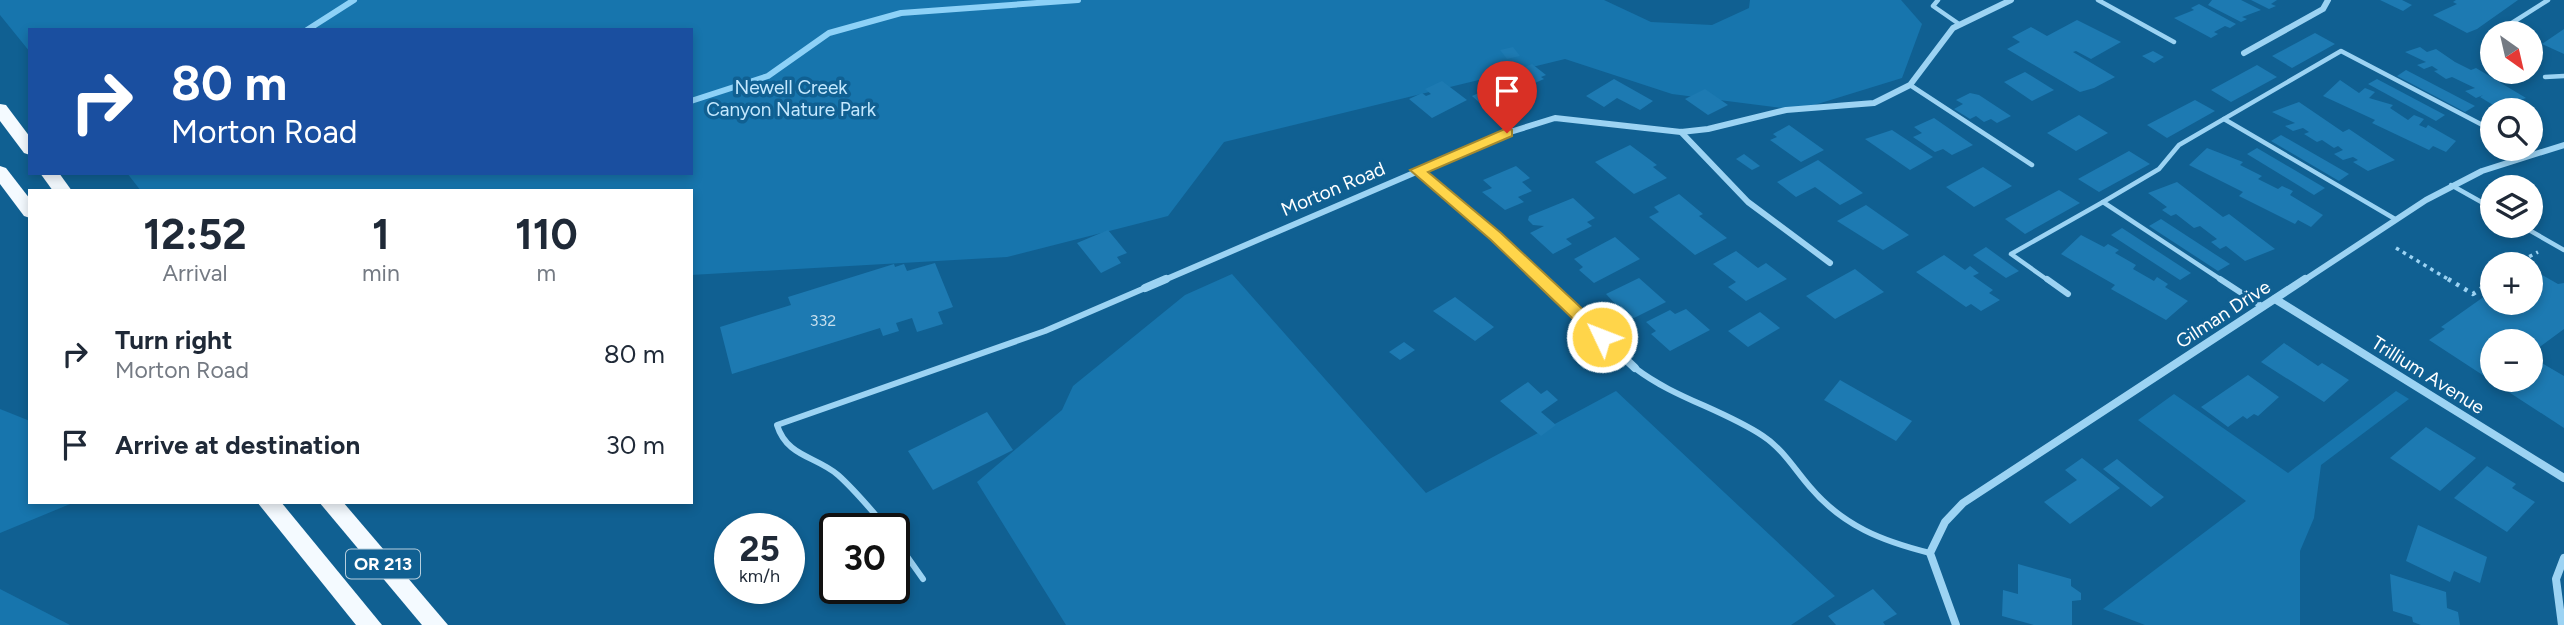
<!DOCTYPE html>
<meta charset="utf-8">
<style>
:root{--surface:#fff;--page:#f2f2f3;--text:#1f2937;--muted:#747a83}
body{margin:0;font-family:Figtree,sans-serif;background:var(--page);color:var(--text);height:100vh;display:flex;flex-direction:column;font-size:26px;white-space:nowrap}
*{box-sizing:border-box;margin:0}
p{font-size:23px;color:var(--muted)}
.icon{flex:none;width:38px;height:38px;fill:none;stroke:currentColor;stroke-width:2;stroke-linecap:round;stroke-linejoin:round}
.map{position:relative;flex:1;overflow:hidden}
.drawer{position:absolute;left:28px;top:189px;width:665px;height:315px;display:flex;flex-direction:column;background:var(--surface);border-radius:0px;box-shadow:0 4px 10px #0003}
.drawer>*{flex:none}
.top-card{position:absolute;left:28px;top:28px;width:665px;height:147px;border-radius:0px;box-shadow:0 4px 10px #0003;background:#1a4fa0;color:#fff;overflow:hidden}
.needle{width:46px;rotate:146deg}
.buttons{position:absolute;left:2480px;top:21px;display:grid;gap:14px}
.buttons a{display:grid;place-items:center;width:63px;height:63px;border-radius:50%;background:var(--surface);box-shadow:0 4px 10px #0003;font-size:35px}
.speed{position:absolute;left:714px;top:513px;display:flex;gap:14px;font-size:35px;font-weight:700;text-align:center}
.speed>*{display:grid;place-content:center;width:91px;height:91px;border-radius:50%;background:var(--surface);box-shadow:0 4px 10px #0003;line-height:1}
.speed small{font-size:18px;font-weight:400}
.speed .limit{border:4px solid #111;border-radius:10px;background:#fff;color:#111}
.pin{position:absolute;display:grid;place-items:center;width:60px;height:60px;color:#fff;margin:-72px -30px;border-radius:50% 50% 50% 0;rotate:-45deg;box-shadow:0 0 7px #0007}
.pin .icon{rotate:45deg}
.me{position:absolute;width:77px;margin:-38px;rotate:313deg;stroke-linejoin:round;filter:drop-shadow(0 0 5px #0008)}
.turn{display:flex;align-items:center;gap:24px;height:147px;padding:0 28px;font-size:32px}
.turn .icon{width:91px;height:91px;stroke-width:2.5}
.turn b{display:block;font-size:49px;line-height:60px}
.eta{display:flex;justify-content:space-evenly;align-items:center;height:119px;text-align:center}
.eta b{font-size:42px;font-weight:700;line-height:49px}
ul{padding:0;list-style:none}
li{display:flex;align-items:center;gap:21px;height:91px;padding:0 28px}
li div{flex:1}
li b{display:block;font-size:26px}
li em{font-style:normal}
.map>svg:first-child{display:block}
.green{fill:#1775ad}
.lines{fill:none;stroke-linecap:round;stroke-linejoin:round}
.stream{stroke:#8dd1f7;stroke-width:6}
.building{fill:#1d7ab2}
.path-far1{stroke:#9cd3f3;stroke-width:3.5;stroke-dasharray:3.5 4.5;stroke-linecap:butt}
.path{stroke:#9cd3f3;stroke-width:4.5;stroke-dasharray:3.5 6;stroke-linecap:butt}
.service-far1{stroke:#9cd3f3;stroke-width:4.5}
.service{stroke:#9cd3f3;stroke-width:6}
.minor-far1{stroke:#9cd3f3;stroke-width:6}
.minor{stroke:#9cd3f3;stroke-width:8}
.trunk{fill:#f4faff;fill-rule:evenodd}
.route{fill:#ffd54a;stroke:#a68a30;stroke-width:2}
.labels{text-anchor:middle;dominant-baseline:central;stroke-width:7;stroke-linejoin:round;paint-order:stroke}
.number-label{font-size:16px;fill:#c6deec}
.shield{fill:#106092;stroke:#b7cfde;stroke-width:2}
.shield-label{font-size:18px;font-weight:bold;fill:#fff}
.park-label{font-size:19px;fill:#c4e8fe;stroke:#106092}
.street-label{font-size:19px;fill:#fff;stroke:#106092}
</style>
<div class="map">
<svg width="2564" height="625" viewBox="0 0 2564 625">
<rect width="100%" height="100%" fill="#106092"/>
<g class="green">
<path d="M 0,0 L 1604,0 L 1651,22 L 1712,25 L 1749,8 L 1750,0 L 1901,0 L 1922,24 L 1902,78 L 1798,110 L 1672,94 L 1565,59 L 1224,142 L 1168,216 L 1007,257 L 691,275 L 691,191 L 141,191 L 127,173 L 691,173 L 691,30 L 30,30 L 30,52 L 0,15 Z"/>
<path d="M 1232,274 L 1426,493 L 1616,391 L 1835,596 L 1791,625 L 1066,625 L 977,482 L 1062,410 L 1073,386 L 1185,295 Z"/>
<path d="M 2396,391 L 2409,399 L 2321,465 L 2314,518 L 2300,551 L 2300,625 L 2145,625 L 2103,609 L 2246,501 L 2138,420 L 2174,394 L 2288,473 Z"/>
<path d="M 0,409 L 30,421 L 30,502 L 75,502 L 0,533 Z"/>
<path d="M 0,589 L 70,625 L 0,625 Z"/>
</g>
<g class="lines">
<g class="stream">
<path d="M 307,30 L 354,0"/>
<path d="M 691,101 L 768,76 L 829,33 L 901,13 L 1078,0"/>
</g>
</g>
<g class="building">
<path d="M 2212,0 L 2241,0 L 2261,10 L 2242,17 L 2247,19 L 2241,22 L 2208,5 Z"/>
<path d="M 2251,0 L 2277,0 L 2271,4 L 2276,6 L 2269,9 Z"/>
<path d="M 2380,0 L 2402,0 L 2412,5 L 2403,11 Z"/>
<path d="M 2456,0 L 2518,0 L 2477,29 L 2467,33 L 2433,15 L 2457,4 L 2453,2 Z"/>
<path d="M 2199,4 L 2236,24 L 2230,28 L 2225,26 L 2214,32 L 2218,34 L 2211,38 L 2174,18 L 2194,10 L 2191,8 Z"/>
<path d="M 2077,20 L 2121,42 L 2091,59 L 2076,51 L 2073,52 L 2115,77 L 2094,88 L 2080,92 L 2007,49 L 2020,42 L 2012,37 L 2031,27 L 2047,36 Z"/>
<path d="M 2564,29 L 2564,54 L 2542,44 Z"/>
<path d="M 2315,33 L 2335,44 L 2292,68 L 2272,56 Z"/>
<path d="M 1513,47 L 1520,56 L 1507,59 L 1500,50 Z"/>
<path d="M 2420,47 L 2427,52 L 2436,49 L 2455,62 L 2471,70 L 2476,68 L 2526,98 L 2498,108 L 2480,97 L 2483,95 L 2476,98 L 2465,91 L 2475,88 L 2452,77 L 2446,79 L 2434,71 L 2438,70 L 2432,66 L 2424,69 L 2417,65 L 2426,62 L 2405,52 Z"/>
<path d="M 2153,51 L 2164,57 L 2154,63 L 2142,56 Z"/>
<path d="M 1532,64 L 1546,75 L 1541,77 L 1544,79 L 1514,92 L 1523,100 L 1491,113 L 1472,96 L 1508,80 L 1503,76 Z"/>
<path d="M 2257,65 L 2277,77 L 2231,102 L 2211,90 Z"/>
<path d="M 2406,70 L 2475,106 L 2465,112 L 2397,76 Z"/>
<path d="M 2025,72 L 2054,90 L 2032,101 L 2004,82 Z"/>
<path d="M 1614,79 L 1653,101 L 1640,110 L 1617,98 L 1604,107 L 1586,96 Z"/>
<path d="M 2377,79 L 2445,115 L 2436,121 L 2368,84 Z"/>
<path d="M 2340,80 L 2359,93 L 2365,88 L 2375,92 L 2369,98 L 2393,105 L 2390,108 L 2408,120 L 2414,115 L 2424,119 L 2419,125 L 2426,128 L 2428,125 L 2456,141 L 2446,152 L 2433,146 L 2429,150 L 2372,123 L 2375,120 L 2323,96 Z"/>
<path d="M 1442,81 L 1467,100 L 1432,118 L 1409,99 L 1422,93 L 1426,96 L 1431,94 L 1425,89 Z"/>
<path d="M 1705,89 L 1728,105 L 1708,115 L 1685,99 Z"/>
<path d="M 1970,93 L 1979,95 L 2011,116 L 1997,123 L 1991,119 L 1984,122 L 1976,116 L 1970,119 L 1954,109 L 1963,104 L 1956,100 Z"/>
<path d="M 2195,100 L 2215,111 L 2167,138 L 2147,125 Z"/>
<path d="M 2299,102 L 2343,132 L 2349,129 L 2395,160 L 2368,171 L 2353,162 L 2358,160 L 2353,157 L 2343,160 L 2334,154 L 2343,150 L 2338,146 L 2334,148 L 2322,140 L 2317,142 L 2304,134 L 2309,132 L 2303,128 L 2293,131 L 2285,126 L 2295,123 L 2272,112 Z"/>
<path d="M 2079,115 L 2108,133 L 2076,151 L 2047,133 Z"/>
<path d="M 1934,118 L 1973,145 L 1952,155 L 1943,149 L 1935,152 L 1913,137 L 1922,133 L 1914,127 Z"/>
<path d="M 1789,125 L 1824,150 L 1801,162 L 1770,140 L 1777,137 L 1773,134 Z"/>
<path d="M 1892,130 L 1933,157 L 1910,170 L 1865,139 Z"/>
<path d="M 2281,135 L 2349,174 L 2339,181 L 2271,141 Z"/>
<path d="M 1630,145 L 1657,165 L 1653,167 L 1667,178 L 1634,194 L 1595,162 Z"/>
<path d="M 2207,148 L 2243,162 L 2240,165 L 2262,176 L 2258,179 L 2278,189 L 2282,186 L 2293,191 L 2290,195 L 2323,215 L 2311,227 L 2298,220 L 2295,224 L 2239,196 L 2243,192 L 2189,165 Z"/>
<path d="M 2257,148 L 2325,188 L 2314,195 L 2247,154 Z"/>
<path d="M 2129,151 L 2150,164 L 2099,192 L 2078,179 Z"/>
<path d="M 1744,154 L 1760,166 L 1752,170 L 1736,159 Z"/>
<path d="M 1818,160 L 1863,193 L 1840,205 L 1815,187 L 1796,197 L 1777,182 Z"/>
<path d="M 1516,166 L 1530,178 L 1522,182 L 1532,191 L 1518,197 L 1524,202 L 1505,210 L 1482,192 L 1492,188 L 1483,180 Z"/>
<path d="M 1983,167 L 2012,186 L 1974,207 L 1946,187 Z"/>
<path d="M 2177,182 L 2223,217 L 2229,214 L 2275,249 L 2245,261 L 2226,246 L 2220,249 L 2211,242 L 2217,239 L 2200,226 L 2194,228 L 2176,214 L 2171,216 L 2162,210 L 2167,207 L 2148,193 Z"/>
<path d="M 2059,190 L 2080,203 L 2025,234 L 2005,219 Z"/>
<path d="M 1679,194 L 1703,214 L 1699,216 L 1727,238 L 1695,255 L 1649,217 L 1659,212 L 1654,207 Z"/>
<path d="M 1573,198 L 1595,218 L 1587,222 L 1592,226 L 1566,239 L 1572,244 L 1553,254 L 1530,233 L 1544,226 L 1533,225 L 1528,220 L 1529,216 Z"/>
<path d="M 1866,205 L 1909,235 L 1883,250 L 1837,221 Z"/>
<path d="M 2161,219 L 2230,264 L 2218,271 L 2149,226 Z"/>
<path d="M 2122,228 L 2191,273 L 2180,280 L 2111,235 Z"/>
<path d="M 1108,230 L 1127,253 L 1117,257 L 1121,263 L 1101,273 L 1077,243 Z"/>
<path d="M 2081,235 L 2104,247 L 2108,244 L 2119,250 L 2115,253 L 2136,265 L 2133,269 L 2154,281 L 2157,277 L 2168,284 L 2165,287 L 2188,301 L 2166,320 L 2111,289 L 2115,285 L 2061,254 Z"/>
<path d="M 1615,237 L 1640,259 L 1594,283 L 1579,270 L 1583,267 L 1574,259 Z"/>
<path d="M 1986,247 L 2019,271 L 2006,278 L 1973,255 Z"/>
<path d="M 1736,251 L 1758,268 L 1766,263 L 1787,279 L 1746,301 L 1728,287 L 1736,282 L 1713,264 Z"/>
<path d="M 1944,255 L 1965,270 L 1970,266 L 1979,273 L 1973,276 L 1993,290 L 1989,293 L 2000,300 L 1981,311 L 1971,304 L 1966,307 L 1916,272 Z"/>
<path d="M 935,263 L 953,307 L 938,312 L 943,324 L 917,332 L 912,318 L 896,323 L 899,331 L 883,336 L 880,328 L 732,374 L 720,327 L 791,305 L 788,297 L 894,264 L 895,267 L 904,264 L 907,271 Z"/>
<path d="M 2530,268 L 2558,284 L 2564,283 L 2564,329 L 2530,354 L 2530,341 L 2492,341 L 2492,380 L 2530,380 L 2530,356 L 2564,376 L 2564,428 L 2429,340 L 2445,329 L 2441,327 L 2492,291 L 2492,303 L 2530,303 Z"/>
<path d="M 1855,269 L 1884,292 L 1835,319 L 1806,296 Z"/>
<path d="M 1639,278 L 1666,302 L 1630,320 L 1606,294 Z"/>
<path d="M 1455,297 L 1494,327 L 1475,341 L 1433,311 Z"/>
<path d="M 1686,309 L 1710,330 L 1670,351 L 1651,334 L 1656,331 L 1646,322 L 1670,310 L 1675,314 Z"/>
<path d="M 1760,312 L 1780,328 L 1748,347 L 1728,331 Z"/>
<path d="M 1404,342 L 1415,350 L 1400,360 L 1389,352 Z"/>
<path d="M 2284,343 L 2318,366 L 2322,363 L 2349,380 L 2324,402 L 2261,362 Z"/>
<path d="M 2248,375 L 2279,397 L 2258,416 L 2254,414 L 2247,419 L 2243,416 L 2228,427 L 2201,407 Z"/>
<path d="M 1840,380 L 1912,421 L 1896,441 L 1824,400 Z"/>
<path d="M 1528,382 L 1541,394 L 1547,390 L 1558,400 L 1541,412 L 1556,425 L 1541,436 L 1500,401 Z"/>
<path d="M 987,412 L 1013,450 L 933,490 L 908,451 Z"/>
<path d="M 2426,427 L 2476,458 L 2440,491 L 2390,458 Z"/>
<path d="M 2082,458 L 2120,488 L 2070,524 L 2044,502 L 2077,480 L 2065,470 Z"/>
<path d="M 2117,459 L 2151,487 L 2164,497 L 2151,507 L 2103,469 Z"/>
<path d="M 2487,466 L 2516,484 L 2512,488 L 2535,502 L 2507,532 L 2454,498 Z"/>
<path d="M 2418,525 L 2487,557 L 2480,583 L 2454,571 L 2450,582 L 2406,561 Z"/>
<path d="M 2018,564 L 2071,579 L 2071,586 L 2081,593 L 2081,600 L 2072,601 L 2072,625 L 2034,625 L 2002,616 L 2003,590 L 2018,594 Z"/>
<path d="M 2390,574 L 2446,592 L 2447,608 L 2458,612 L 2460,625 L 2421,625 L 2413,622 L 2412,617 L 2393,611 Z"/>
<path d="M 1873,589 L 1897,614 L 1883,622 L 1885,625 L 1836,625 L 1828,616 Z"/>
</g>
<g class="lines">
<g class="path-far1">
<path d="M 2396,248 L 2451,281"/>
<path d="M 2515,264 L 2538,252"/>
</g>
<path class="path" d="M 2448,279 L 2473,294 L 2492,281"/>
<g class="service-far1">
<path d="M 1938,0 L 1933,6 L 1959,24"/>
<path d="M 2098,0 L 2174,42"/>
<path d="M 2496,33 L 2548,0"/>
<path d="M 2489,38 L 2492,36"/>
<path d="M 2545,77 L 2564,76"/>
<path d="M 1910,85 L 2032,165"/>
<path d="M 2224,119 L 2395,219"/>
<path d="M 2451,185 L 2492,208"/>
<path d="M 2522,226 L 2564,250"/>
<path d="M 2049,281 L 2011,254 L 2103,202"/>
<path d="M 2223,281 L 2103,202 L 2159,169 L 2179,145 L 2341,51 L 2492,130"/>
</g>
<g class="service">
<path d="M 2047,279 L 2068,294"/>
<path d="M 2220,279 L 2263,307"/>
<path d="M 1635,368 C 1674,398 1722,409 1763,436 C 1783,449 1795,470 1810,487 C 1843,526 1882,541 1930,553"/>
<path d="M 887,528 C 871,510 856,491 838,475 C 816,456 787,457 777,425 L 1045,331 L 1145,288"/>
<path d="M 894,538 L 923,579"/>
</g>
<g class="minor-far1">
<path d="M 2244,53 L 2323,9 L 2328,0"/>
<path d="M 1681,132 L 1748,202 L 1830,263"/>
<path d="M 1418,170 L 1543,281"/>
<path d="M 1162,281 L 1507,133 L 1555,118 L 1681,132 L 1708,129 L 1786,110 L 1874,103 L 1910,85 L 1953,28 L 2011,0"/>
<path d="M 2303,281 L 2426,200 L 2482,171 L 2564,145"/>
</g>
<g class="minor">
<path d="M 1541,279 L 1635,368"/>
<path d="M 1145,288 L 1166,279"/>
<path d="M 2275,299 L 2564,478"/>
<path d="M 1956,625 L 1930,553 L 1945,522 L 1963,503 L 2305,279"/>
<path d="M 2562,625 L 2556,579 L 2564,558"/>
</g>
<g class="trunk">
<path d="M 0,104 L 6,105 L 30,137 L 30,155 L 24,153 L 0,121 Z"/>
<path d="M 0,166 L 6,168 L 30,199 L 30,218 L 24,216 L 0,184 Z"/>
<path d="M 40,173 L 59,173 L 72,191 L 53,191 Z"/>
<path d="M 257,502 L 281,502 L 382,625 L 356,625 Z"/>
<path d="M 319,502 L 343,502 L 448,625 L 422,625 Z"/>
</g>
</g>
<path class="route" d="M 1507,128 L 1512,130 L 1512,136 L 1428,172 L 1501,233 L 1607,332 L 1607,341 L 1596,341 L 1491,240 L 1410,170 Z"/>
<g class="labels">
<g class="number-label">
<text x="823" y="320">332</text>
</g>
<rect class="shield" x="346" y="549.5" width="74" height="29" rx="5"/>
<g class="shield-label">
<text x="383" y="564">OR 213</text>
</g>
<g class="park-label">
<text x="791" y="87">Newell Creek<tspan x="791" dy="22">Canyon Nature Park</tspan></text>
</g>
<g class="street-label">
<text transform="translate(1333 189) rotate(-23)">Morton Road</text>
<text transform="translate(2223 314) rotate(-33)">Gilman Drive</text>
<text transform="translate(2428 375) rotate(32)">Trillium Avenue</text>
</g>
</g>
</svg>
<div class="buttons">
<a><svg class="needle" viewBox="-14 -14 28 28"><path d="M0-13l5 13h-10z" fill="#e53935"/><path d="M0 13l5-13h-10z" fill="#747a83"/></svg></a>
<a><svg class="icon" aria-label="search" viewBox="0 0 24 24"><circle cx="10" cy="10" r="6"/><path d="M15 15l6 6"/></svg></a>
<a><svg class="icon" aria-label="layers" viewBox="0 0 24 24"><path d="M12 4l9 5-9 5-9-5zM3 14l9 5 9-5"/></svg></a>
<a>+</a>
<a>−</a>
</div>
<div class="speed"><div>25<small>km/h</small></div><div class="limit">30</div></div>
<div class="pin" style="left:1507px;top:133px;background:#d93025"><svg class="icon" aria-label="arrive" viewBox="0 0 24 24"><path d="M6 21V4h12l-3 4 3 4H6"/></svg></div>
<svg class="me" style="left:1602px;top:337px" viewBox="-20 -20 40 40"><circle r="17" fill="#ffd54a" stroke="#fff" stroke-width="3"/><path d="M0-11L8 9 0 5-8 9z" fill="#fff"/></svg>
<div class="top-card">
<div class="turn"><svg class="icon" aria-label="right" viewBox="0 0 24 24"><path d="M7 20v-9h11M14 6l5 5-5 5"/></svg><div><b>80 m</b>Morton Road</div></div>
</div>
<section class="drawer">
<div class="eta">
<div><b>12:52</b><p>Arrival</p></div>
<div><b>1</b><p>min</p></div>
<div><b>110</b><p>m</p></div>
</div>
<ul>
<li><svg class="icon" aria-label="right" viewBox="0 0 24 24"><path d="M7 20v-9h11M14 6l5 5-5 5"/></svg><div><b>Turn right</b><p>Morton Road</p></div><em>80 m</em></li>
<li><svg class="icon" aria-label="arrive" viewBox="0 0 24 24"><path d="M6 21V4h12l-3 4 3 4H6"/></svg><div><b>Arrive at destination</b></div><em>30 m</em></li>
</ul>
</section>
</div>
